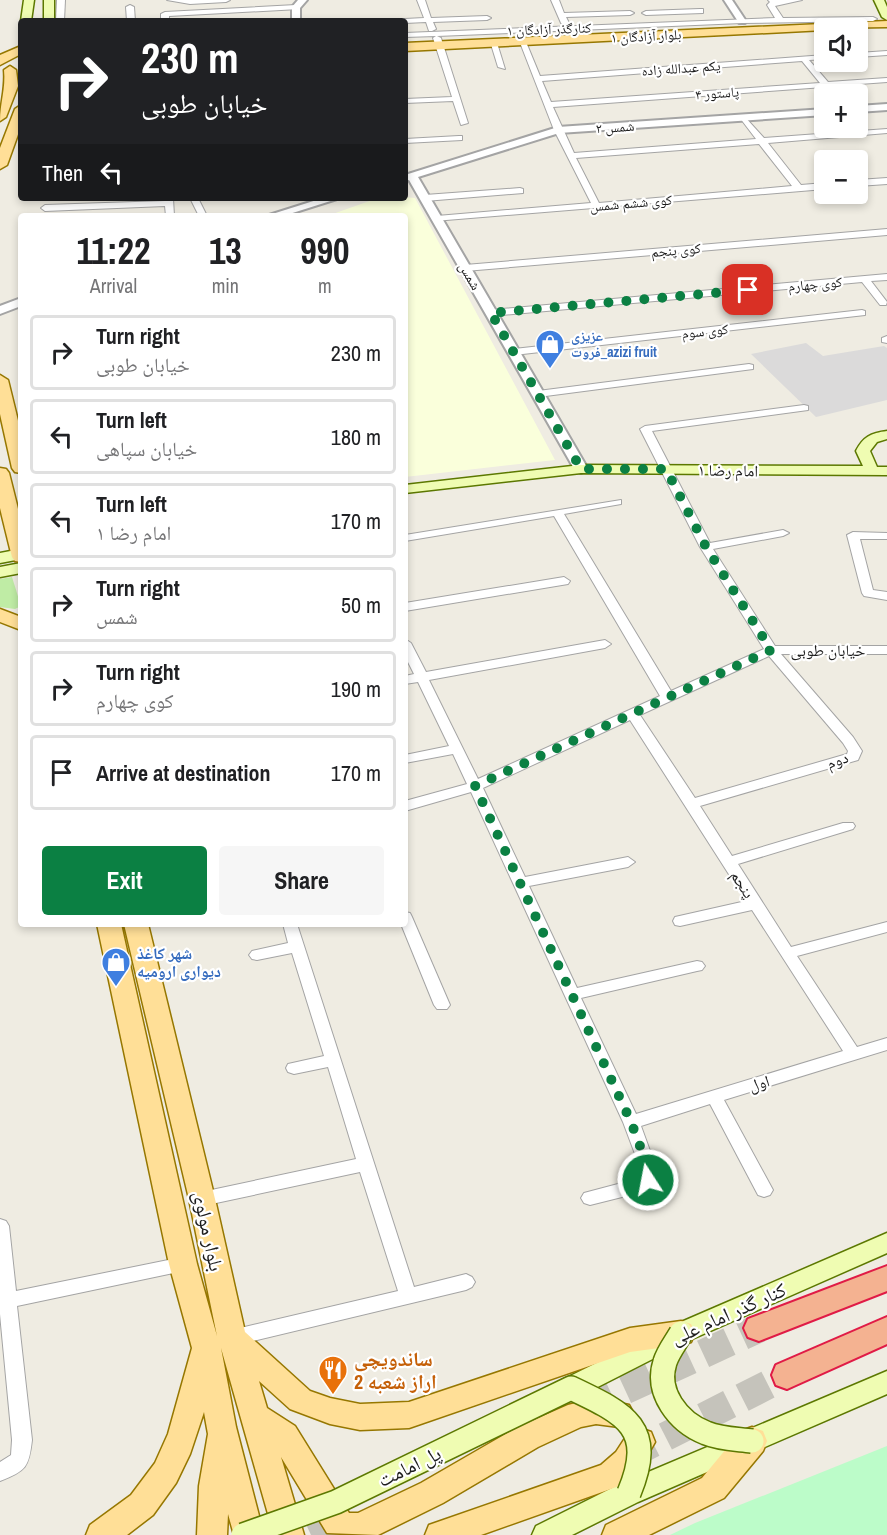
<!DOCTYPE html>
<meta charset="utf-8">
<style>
:root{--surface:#fff;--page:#f6f6f6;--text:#202124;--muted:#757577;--line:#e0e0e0;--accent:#0b8043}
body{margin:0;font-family:"Archivo Narrow","Noto Naskh Arabic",sans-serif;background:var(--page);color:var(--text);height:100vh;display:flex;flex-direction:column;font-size:22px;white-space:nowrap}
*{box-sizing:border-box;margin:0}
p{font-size:20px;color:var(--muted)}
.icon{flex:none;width:33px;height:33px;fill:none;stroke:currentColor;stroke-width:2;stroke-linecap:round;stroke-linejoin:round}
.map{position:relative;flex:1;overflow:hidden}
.side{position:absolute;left:18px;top:213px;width:390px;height:714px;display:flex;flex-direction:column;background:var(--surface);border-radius:6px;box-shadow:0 3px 9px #0003}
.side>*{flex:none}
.guide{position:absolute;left:18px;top:18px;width:390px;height:183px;border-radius:6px;box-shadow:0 3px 9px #0003;background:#202124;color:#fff;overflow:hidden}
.tools{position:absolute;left:814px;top:18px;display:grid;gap:12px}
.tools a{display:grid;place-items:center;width:54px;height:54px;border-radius:6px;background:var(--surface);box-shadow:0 3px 9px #0003;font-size:30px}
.pin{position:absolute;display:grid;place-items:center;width:51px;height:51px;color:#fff;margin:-26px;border-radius:12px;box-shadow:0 3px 9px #0006}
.me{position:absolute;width:66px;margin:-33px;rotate:349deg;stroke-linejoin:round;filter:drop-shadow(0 0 4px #0008)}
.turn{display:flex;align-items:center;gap:21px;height:126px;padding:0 24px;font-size:27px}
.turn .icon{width:78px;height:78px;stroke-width:2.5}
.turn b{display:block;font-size:42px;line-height:51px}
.then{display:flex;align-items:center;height:57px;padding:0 24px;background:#0003;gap:12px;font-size:22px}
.eta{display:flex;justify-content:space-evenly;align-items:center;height:102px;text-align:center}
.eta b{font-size:36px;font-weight:700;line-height:42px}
.cta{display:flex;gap:12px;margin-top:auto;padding:12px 24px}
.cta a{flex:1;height:69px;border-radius:6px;background:var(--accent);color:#fff;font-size:24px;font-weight:700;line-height:69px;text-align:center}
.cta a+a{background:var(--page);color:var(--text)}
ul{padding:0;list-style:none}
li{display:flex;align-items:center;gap:18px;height:75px;margin:0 12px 9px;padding:0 12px;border:3px solid var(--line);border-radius:6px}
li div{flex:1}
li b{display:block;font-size:22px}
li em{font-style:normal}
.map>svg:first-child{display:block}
.residential{fill:#dbdada}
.education{fill:#faffdb}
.grass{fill:#bfeca5}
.park{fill:#bcfcc9}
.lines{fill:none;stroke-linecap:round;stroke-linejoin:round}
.trunk-tunnel{stroke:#c5c3bb;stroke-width:29;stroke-dasharray:29 14;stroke-linecap:butt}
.minor-casing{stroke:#a4a4a4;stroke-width:2}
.tertiary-casing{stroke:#a4a4a4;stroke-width:4}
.secondary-casing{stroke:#5c7800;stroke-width:3}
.primary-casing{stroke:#967700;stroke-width:3}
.trunk-casing{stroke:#e01b46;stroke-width:4}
.minor{fill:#fff;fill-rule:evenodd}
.tertiary{fill:#fff;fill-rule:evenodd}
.secondary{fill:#effcb2;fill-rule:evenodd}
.primary{fill:#ffdf97;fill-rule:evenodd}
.trunk{fill:#f4b291;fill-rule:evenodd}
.secondary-bridge-casing{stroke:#5c7800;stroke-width:26;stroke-linecap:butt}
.secondary-bridge{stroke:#effcb2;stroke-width:23}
.route{stroke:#0b8043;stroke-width:10;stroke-dasharray:0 18}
.labels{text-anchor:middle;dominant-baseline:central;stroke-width:4.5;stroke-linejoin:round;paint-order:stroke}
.far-street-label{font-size:14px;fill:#1d1d1d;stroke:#fff}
.far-shop-label{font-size:14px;font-weight:bold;fill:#366cbe;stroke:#fff;text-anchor:start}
.street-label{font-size:16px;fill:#1d1d1d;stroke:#fff}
.shop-label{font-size:16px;font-weight:bold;fill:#366cbe;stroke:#fff;text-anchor:start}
.near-street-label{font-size:20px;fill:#1d1d1d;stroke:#fff}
.near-food-label{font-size:20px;font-weight:bold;fill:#c56008;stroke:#fff;text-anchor:start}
</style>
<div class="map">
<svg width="887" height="1535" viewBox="0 0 887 1535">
<rect width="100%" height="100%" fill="#efece2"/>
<path class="residential" d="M 806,343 L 823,356 L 884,346 L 887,348 L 887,400 L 816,417 L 751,354 Z"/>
<path class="education" d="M 405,197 L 415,198 L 555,460 L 405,477 L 405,216 L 327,216 L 378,198 Z"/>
<path class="grass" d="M 12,577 L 21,606 L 15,609 L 0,607 L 0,579 Z"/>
<path class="park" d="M 887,1446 L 887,1535 L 670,1535 L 695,1523 Z"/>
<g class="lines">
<g class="trunk-tunnel">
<path d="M 586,1408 L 759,1328"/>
<path d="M 627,1456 L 787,1375"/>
<path d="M 311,1535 L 352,1516"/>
</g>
<g class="minor-casing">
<g id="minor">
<path d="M 57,0 L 65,0 L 64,21 L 56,21 Z"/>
<path d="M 167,0 L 230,0 L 226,2 L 190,4 Z"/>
<path d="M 417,0 L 425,0 L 431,18 L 487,16 L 491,18 L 487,20 L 433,22 L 436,29 L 432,31 L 429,31 L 426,22 L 405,23 L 405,21 L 401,21 L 405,19 L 424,18 Z"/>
<path d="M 551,0 L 559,0 L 564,13 L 630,11 L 634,13 L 630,15 L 566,17 L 569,23 L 565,25 L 561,23 Z"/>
<path d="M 768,0 L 802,0 L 775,6 L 783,18 L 873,17 L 877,19 L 873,21 L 742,23 L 437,36 L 441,38 L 468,123 L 461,125 L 453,101 L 405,103 L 405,99 L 452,97 L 433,38 L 436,36 L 405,37 L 405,33 L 775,18 L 767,5 L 770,2 Z"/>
<path d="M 130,5 L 134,7 L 135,21 L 127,21 L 126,7 Z"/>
<path d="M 296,5 L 299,5 L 299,9 L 169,16 L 169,21 L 161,21 L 161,14 L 165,12 Z"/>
<path d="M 700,9 L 703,9 L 703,13 L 646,15 L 642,13 L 646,11 Z"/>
<path d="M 519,40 L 526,42 L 540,76 L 825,55 L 825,59 L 809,60 L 828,82 L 887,78 L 887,82 L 832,86 L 838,94 L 830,94 L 824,87 L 553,107 L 574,153 L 756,139 L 740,118 L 744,116 L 764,138 L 887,129 L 887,133 L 768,143 L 801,185 L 825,183 L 825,189 L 434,221 L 433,219 L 437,216 L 591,203 L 554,130 ZM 802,61 L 820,83 L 551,102 L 542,81 ZM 759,144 L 792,186 L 599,203 L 576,158 Z"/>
<path d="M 490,41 L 497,43 L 505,69 L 498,67 Z"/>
<path d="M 887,51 L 887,55 L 858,57 L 858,53 Z"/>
<path d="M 459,136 L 462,136 L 462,140 L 405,143 L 405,139 Z"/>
<path d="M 887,178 L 887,184 L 858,186 L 858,180 Z"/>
<path d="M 520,188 L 523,189 L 523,193 L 425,201 L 421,198 L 425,195 Z"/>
<path d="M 165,198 L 173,198 L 174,216 L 166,216 L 165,206 L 45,211 L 41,208 L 45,205 L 165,201 Z"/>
<path d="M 190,198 L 198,198 L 207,216 L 199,216 Z"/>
<path d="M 887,229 L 887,235 L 465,271 L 460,268 L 465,265 Z"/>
<path d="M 887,274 L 887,280 L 871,281 L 887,302 L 886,305 L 880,305 L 862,282 L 491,316 L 486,313 L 491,310 Z"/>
<path d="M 862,310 L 865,311 L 865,315 L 514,355 L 509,352 L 514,349 Z"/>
<path d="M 887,336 L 887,343 L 882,342 L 882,338 Z"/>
<path d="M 749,364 L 753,365 L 753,369 L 538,397 L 533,394 L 538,391 Z"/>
<path d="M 804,405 L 808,406 L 808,410 L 652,431 L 710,543 L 783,530 L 789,533 L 783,536 L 713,549 L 775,646 L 887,646 L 887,654 L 781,654 L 853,737 L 862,751 L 858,760 L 700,806 L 732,856 L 843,823 L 853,823 L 855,826 L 853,829 L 738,864 L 791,947 L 887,922 L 887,932 L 797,956 L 857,1047 L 887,1038 L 887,1050 L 724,1100 L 773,1190 L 770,1195 L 764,1197 L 758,1195 L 710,1104 L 641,1126 L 657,1170 L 654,1185 L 638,1193 L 590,1205 L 584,1203 L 581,1198 L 584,1193 L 633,1180 L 640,1176 L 641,1170 L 623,1122 L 471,792 L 405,811 L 405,801 L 467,784 L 453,754 L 405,763 L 405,755 L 449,746 L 418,682 L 405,684 L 405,676 L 414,674 L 405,656 L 405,639 L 411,643 L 426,672 L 605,640 L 611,644 L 605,648 L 429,680 L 478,779 L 660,696 L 554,516 L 405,541 L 405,535 L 621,500 L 621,504 L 564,514 L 671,691 L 764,649 L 700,547 L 640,429 L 645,426 ZM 769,656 L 843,743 L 848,751 L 847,754 L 695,798 L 640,715 ZM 630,720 L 746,901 L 675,917 L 673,921 L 675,925 L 680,926 L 752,910 L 843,1051 L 636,1114 L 581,998 L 697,971 L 702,970 L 705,966 L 702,962 L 697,961 L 577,988 L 529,886 L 628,867 L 635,862 L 628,857 L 525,877 L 483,788 Z"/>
<path d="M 853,532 L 887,533 L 887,539 L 860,539 L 873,590 L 887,592 L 887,600 L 864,596 L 862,593 L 847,535 Z"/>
<path d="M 564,577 L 570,581 L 568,584 L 405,611 L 405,603 Z"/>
<path d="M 405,912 L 410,913 L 412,917 L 450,1005 L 447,1009 L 437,1009 L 434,1005 L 401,924 L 405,924 Z"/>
<path d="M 283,924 L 297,924 L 414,1287 L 466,1274 L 472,1277 L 475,1282 L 472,1287 L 466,1290 L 232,1346 L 226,1344 L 223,1338 L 226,1332 L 232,1330 L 398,1291 L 360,1172 L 202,1206 L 196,1204 L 193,1199 L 196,1194 L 202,1192 L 356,1159 L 328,1067 L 294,1074 L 288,1072 L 286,1068 L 288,1064 L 324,1056 L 292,953 L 257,960 L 252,959 L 249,955 L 252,951 L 288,943 Z"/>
<path d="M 0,1219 L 6,1221 L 9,1226 L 16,1291 L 183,1257 L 189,1259 L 192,1264 L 189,1269 L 183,1271 L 17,1306 L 32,1440 C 29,1467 26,1471 0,1481 L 0,1462 L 11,1455 L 12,1440 L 0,1314 Z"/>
</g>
</g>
<g class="tertiary-casing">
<g id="tertiary">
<path d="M 298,0 L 307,0 L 300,8 L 300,21 L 292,21 L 292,7 Z"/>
<path d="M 724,0 L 732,0 L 746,21 L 745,23 L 739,23 Z"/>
<path d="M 887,104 L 887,110 L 858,112 L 858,106 Z"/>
<path d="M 825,109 L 825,115 L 559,133 L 418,177 L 588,469 L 581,473 L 576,472 L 409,180 L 405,181 L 405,175 L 558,127 Z"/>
<path d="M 323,198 L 340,198 L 283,216 L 266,216 Z"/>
<path d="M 21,298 L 21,306 L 0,314 L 0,306 Z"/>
</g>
</g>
<g class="secondary-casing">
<g id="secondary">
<path d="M 24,0 L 34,0 L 31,21 L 21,21 Z"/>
<rect x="44" y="0" width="10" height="21"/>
<path d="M 874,0 L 884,0 L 887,7 L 887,20 L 882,17 Z"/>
<path d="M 887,431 L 887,439 L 877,442 L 870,451 L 877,467 L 887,467 L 887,475 L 581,473 L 405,493 L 405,485 L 581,465 L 863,466 L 856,451 C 863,437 871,433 887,431 Z"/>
<path d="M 21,549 L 21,559 L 0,563 L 0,553 Z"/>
<path d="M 21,563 L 21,573 L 0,577 L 0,567 Z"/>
<path d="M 887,1233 L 887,1253 L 690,1340 L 580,1396 L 571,1399 L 562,1396 L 559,1388 L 562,1380 L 672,1326 Z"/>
<path d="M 887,1371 L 887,1394 L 638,1502 L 572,1535 L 532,1535 L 536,1526 L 620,1484 Z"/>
</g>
</g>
<g class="primary-casing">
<g id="primary">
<path d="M 887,21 L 887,27 L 825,28 L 825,30 L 405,51 L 405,43 Z"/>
<path d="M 21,46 L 21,54 L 0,65 L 0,55 Z"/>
<path d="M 10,66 L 16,70 L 18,86 L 6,117 L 0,121 C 0,103 6,88 4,70 Z"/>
<path d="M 21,105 L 21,126 L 7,165 L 0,169 L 0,148 L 15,109 Z"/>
<path d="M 0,375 L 8,380 L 21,433 L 21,473 L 15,472 L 12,468 L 0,414 Z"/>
<path d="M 0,468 L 6,469 L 9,473 L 21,521 L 21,562 L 15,561 L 12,557 L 0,508 Z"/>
<path d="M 0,609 L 21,617 L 21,630 L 0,622 Z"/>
<path d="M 97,924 L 121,924 L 197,1264 L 217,1336 L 189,1199 L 124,924 L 148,924 L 215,1199 L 245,1332 L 310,1391 L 330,1398 L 360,1404 L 409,1402 L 630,1328 L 681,1321 L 691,1324 L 695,1333 L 691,1342 L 681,1345 L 630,1352 L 409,1428 L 360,1430 L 330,1424 L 290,1409 L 259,1381 L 267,1408 L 295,1426 L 349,1513 L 358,1513 L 421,1483 L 518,1427 L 568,1405 L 596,1398 L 629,1405 L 634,1414 L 629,1423 L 619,1427 L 596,1424 L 581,1427 L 538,1447 L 443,1503 L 378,1535 L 327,1533 L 281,1457 L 304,1535 L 274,1535 L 221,1348 L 236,1427 L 264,1535 L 234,1535 L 228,1514 L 227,1535 L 197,1535 L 199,1486 L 208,1434 L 204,1412 L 190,1454 L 176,1483 L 153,1515 L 127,1535 L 86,1535 L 90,1525 L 131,1495 L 155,1463 L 168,1434 L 192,1348 L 169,1264 Z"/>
<path d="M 752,1427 L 763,1431 L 767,1441 L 763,1451 L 724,1498 L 649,1535 L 602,1535 L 606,1525 L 702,1478 L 741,1431 Z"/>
<path d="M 640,1428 L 651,1432 L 655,1442 L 638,1472 L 622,1485 L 481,1535 L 425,1535 L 429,1525 L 601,1465 L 616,1452 L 629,1432 Z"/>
</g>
</g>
<g class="trunk-casing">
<g id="trunk">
<path d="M 887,1266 L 887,1291 L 759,1341 L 748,1337 L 744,1328 L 748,1319 Z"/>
<path d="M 887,1317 L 887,1344 L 787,1389 L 776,1385 L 772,1375 L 776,1365 Z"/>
</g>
</g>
<use href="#minor" class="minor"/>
<use href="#tertiary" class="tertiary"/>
<use href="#secondary" class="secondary"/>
<use href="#primary" class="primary"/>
<use href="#trunk" class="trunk"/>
<g class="secondary-bridge-casing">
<g id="secondary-bridge">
<path d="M 681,1333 C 676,1342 668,1352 665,1362 C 655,1392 678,1422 706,1433 C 720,1439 737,1439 752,1441"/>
<path d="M 243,1535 L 336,1502 L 571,1388 C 626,1414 656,1428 629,1493"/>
</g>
</g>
<use href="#secondary-bridge" class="secondary-bridge"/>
</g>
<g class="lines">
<path class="route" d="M 648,1180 L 649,1170 L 631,1122 L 475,786 L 771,650 L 706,547 L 666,469 L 581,469 L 491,313 L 748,290"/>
</g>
<defs>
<g id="shop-pin" transform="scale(1.5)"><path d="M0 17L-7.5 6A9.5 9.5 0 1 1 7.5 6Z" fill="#3f7fe0" stroke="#fff"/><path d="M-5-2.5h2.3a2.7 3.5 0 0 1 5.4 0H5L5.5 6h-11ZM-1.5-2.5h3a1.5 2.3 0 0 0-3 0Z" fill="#fff"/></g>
<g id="restaurant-pin" transform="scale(1.5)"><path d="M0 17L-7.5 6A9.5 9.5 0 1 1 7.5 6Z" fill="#e8710a" stroke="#fff"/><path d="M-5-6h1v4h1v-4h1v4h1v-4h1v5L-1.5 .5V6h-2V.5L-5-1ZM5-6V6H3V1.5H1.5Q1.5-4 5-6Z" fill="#fff"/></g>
</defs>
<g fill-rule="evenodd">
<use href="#shop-pin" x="550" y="344"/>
<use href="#shop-pin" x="116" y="962"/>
<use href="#restaurant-pin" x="333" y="1370"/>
</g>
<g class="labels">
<g class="far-street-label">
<text transform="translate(549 29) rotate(-2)">کنارگذر آزادگان ۱</text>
<text transform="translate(646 36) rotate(-3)">بلوار آزادگان ۱</text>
<text transform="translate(681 68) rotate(-4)">یکم عبدالله زاده</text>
<text transform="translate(717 93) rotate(-4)">پاستور ۴</text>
<text transform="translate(615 127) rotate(-4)">شمس ۲</text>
<text transform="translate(631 203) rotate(-5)">کوی ششم شمس</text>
<text transform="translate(676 250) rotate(-5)">کوی پنجم</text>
<text transform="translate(470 276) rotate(60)">شمس</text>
<text transform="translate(815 284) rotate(-5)">کوی چهارم</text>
<text transform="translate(705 331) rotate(-6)">کوی سوم</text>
</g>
<g class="far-shop-label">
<text x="571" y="336">عزیزی<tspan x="571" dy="16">فروت_azizi fruit</tspan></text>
</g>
<g class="street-label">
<text transform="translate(728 470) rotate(1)">امام رضا ۱</text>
<text x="828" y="650">خیابان طوبی</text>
<text transform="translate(837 760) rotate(-21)">دوم</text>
<text transform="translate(743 884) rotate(57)">پنجم</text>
<text transform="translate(759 1083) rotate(-17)">اول</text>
</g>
<g class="shop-label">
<text x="137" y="953">شهر کاغذ<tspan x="137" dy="18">دیواری ارومیه</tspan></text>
</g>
<g class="near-street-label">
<text transform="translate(209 1231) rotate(78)">بلوار مولوی</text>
<text transform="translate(728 1313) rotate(-24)">کنار گذر امام علی</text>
<text transform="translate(409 1466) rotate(-26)">پل امامت</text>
</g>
<g class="near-food-label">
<text x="354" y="1358">ساندویچی<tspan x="354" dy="23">اراز شعبه 2</tspan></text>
</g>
</g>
</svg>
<div class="tools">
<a><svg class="icon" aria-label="sound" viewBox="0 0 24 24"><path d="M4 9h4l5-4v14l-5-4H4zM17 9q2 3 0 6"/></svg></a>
<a>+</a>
<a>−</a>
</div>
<div class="pin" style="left:748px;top:290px;background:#d93025"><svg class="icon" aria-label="arrive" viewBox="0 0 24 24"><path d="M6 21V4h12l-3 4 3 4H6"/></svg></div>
<svg class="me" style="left:648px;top:1180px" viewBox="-20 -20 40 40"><circle r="17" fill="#0b8043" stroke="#fff" stroke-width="3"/><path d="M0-11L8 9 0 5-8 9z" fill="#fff"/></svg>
<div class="guide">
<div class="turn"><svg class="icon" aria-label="right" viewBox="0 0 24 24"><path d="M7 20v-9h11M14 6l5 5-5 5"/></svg><div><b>230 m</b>خیابان طوبی</div></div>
<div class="then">Then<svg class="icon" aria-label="left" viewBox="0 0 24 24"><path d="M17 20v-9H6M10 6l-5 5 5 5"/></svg></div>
</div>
<section class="side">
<div class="eta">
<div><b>11:22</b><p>Arrival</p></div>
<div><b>13</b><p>min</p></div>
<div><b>990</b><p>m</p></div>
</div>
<ul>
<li><svg class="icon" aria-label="right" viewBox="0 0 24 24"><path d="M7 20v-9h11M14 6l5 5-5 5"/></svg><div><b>Turn right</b><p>خیابان طوبی</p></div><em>230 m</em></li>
<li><svg class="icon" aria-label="left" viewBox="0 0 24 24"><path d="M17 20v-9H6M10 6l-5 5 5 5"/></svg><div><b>Turn left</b><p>خیابان سپاهی</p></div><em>180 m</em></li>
<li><svg class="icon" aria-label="left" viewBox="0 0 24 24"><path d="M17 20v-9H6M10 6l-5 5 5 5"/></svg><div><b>Turn left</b><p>امام رضا ۱</p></div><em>170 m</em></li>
<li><svg class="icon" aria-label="right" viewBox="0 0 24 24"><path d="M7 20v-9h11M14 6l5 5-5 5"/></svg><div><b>Turn right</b><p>شمس</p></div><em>50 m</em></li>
<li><svg class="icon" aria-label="right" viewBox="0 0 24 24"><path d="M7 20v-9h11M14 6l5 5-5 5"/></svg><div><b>Turn right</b><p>کوی چهارم</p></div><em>190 m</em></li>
<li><svg class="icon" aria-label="arrive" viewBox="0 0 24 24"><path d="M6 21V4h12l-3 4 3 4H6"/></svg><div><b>Arrive at destination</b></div><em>170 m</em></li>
</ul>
<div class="cta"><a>Exit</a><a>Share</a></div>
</section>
</div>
